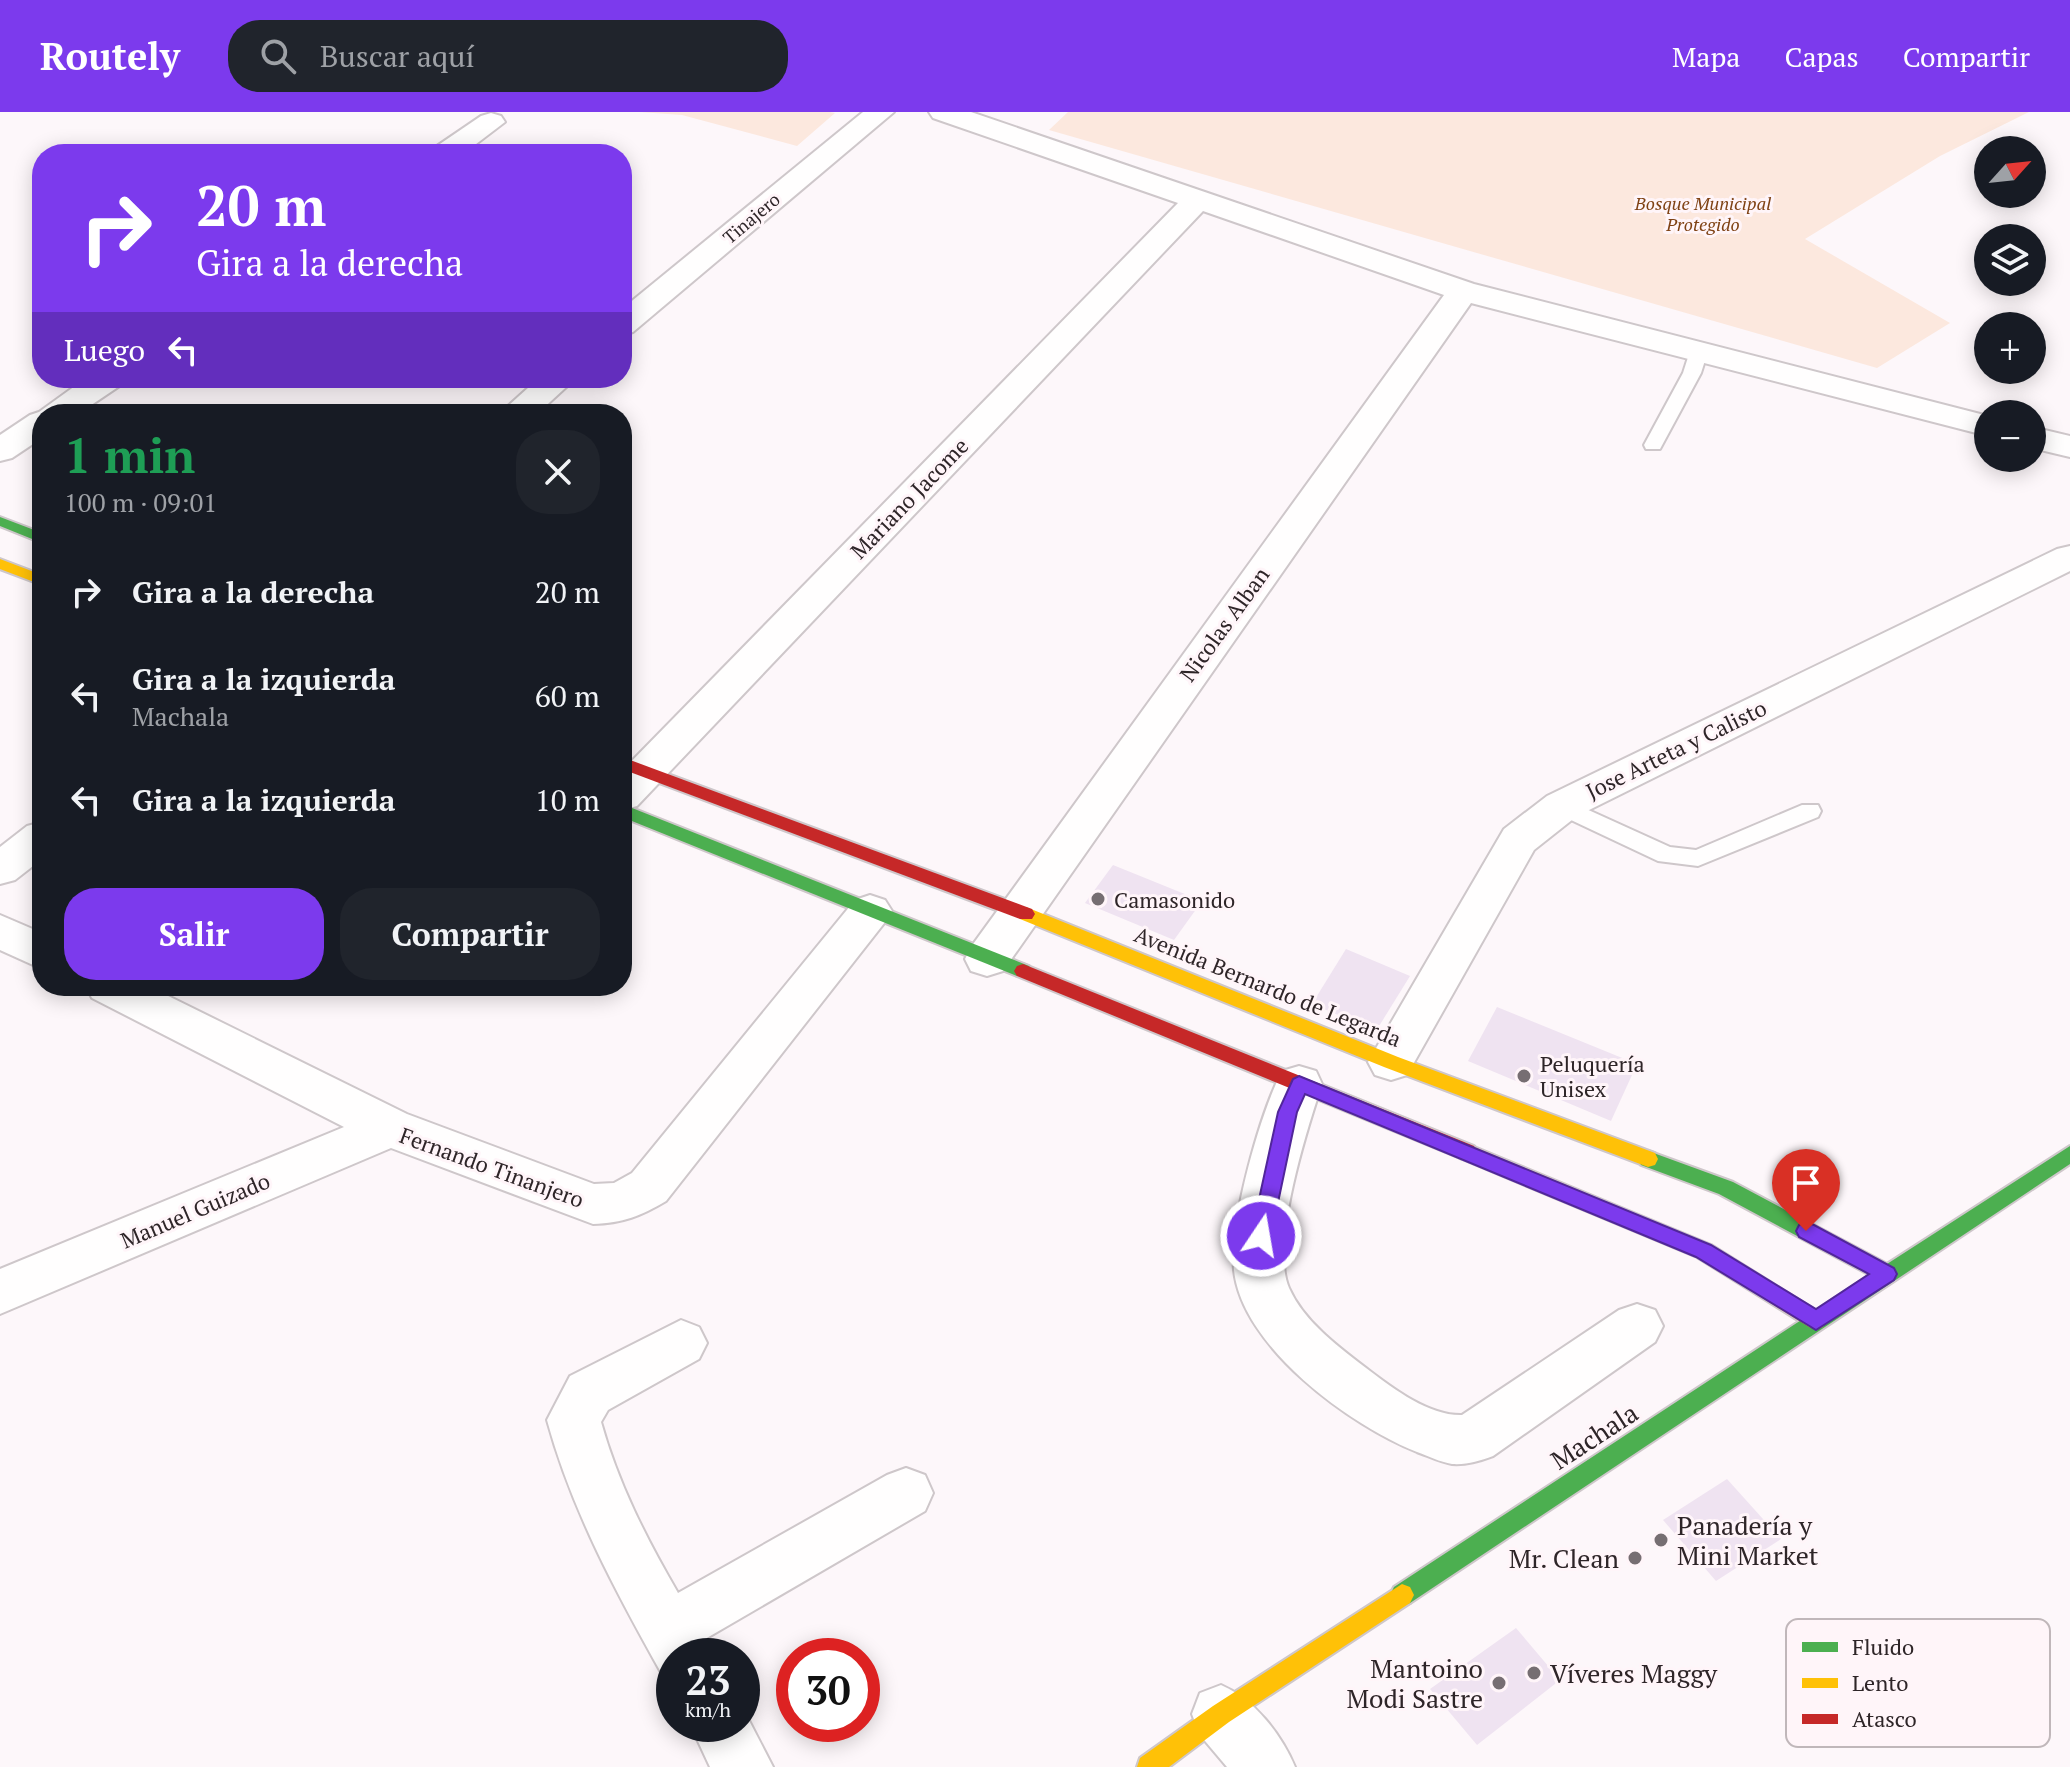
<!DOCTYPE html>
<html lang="es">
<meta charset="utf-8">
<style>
:root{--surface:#171b24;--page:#20242c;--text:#f1f3f6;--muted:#9ea1a6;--accent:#7c3aed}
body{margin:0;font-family:"PT Serif",serif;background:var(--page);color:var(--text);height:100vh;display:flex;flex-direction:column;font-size:30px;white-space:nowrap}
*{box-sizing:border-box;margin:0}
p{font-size:26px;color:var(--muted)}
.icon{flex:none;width:44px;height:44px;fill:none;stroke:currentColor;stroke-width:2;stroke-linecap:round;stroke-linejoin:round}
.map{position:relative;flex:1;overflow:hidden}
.details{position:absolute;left:32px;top:292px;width:600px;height:592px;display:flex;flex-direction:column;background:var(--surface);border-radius:32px;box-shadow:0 4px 20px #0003}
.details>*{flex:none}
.top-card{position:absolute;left:32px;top:32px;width:600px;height:244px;border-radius:32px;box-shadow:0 4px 20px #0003;background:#7c3aed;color:#fff;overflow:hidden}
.needle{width:52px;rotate:63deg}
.controls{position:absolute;left:1974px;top:24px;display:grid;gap:16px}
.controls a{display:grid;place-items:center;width:72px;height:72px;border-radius:50%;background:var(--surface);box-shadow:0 4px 20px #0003;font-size:40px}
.speed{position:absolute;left:656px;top:1526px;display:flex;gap:16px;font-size:40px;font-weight:700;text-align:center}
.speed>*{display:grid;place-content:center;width:104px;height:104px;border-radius:50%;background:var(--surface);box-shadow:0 4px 20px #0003;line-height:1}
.speed small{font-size:20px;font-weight:400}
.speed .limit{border:12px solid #d22;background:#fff;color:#111}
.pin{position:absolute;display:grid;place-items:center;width:68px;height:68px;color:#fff;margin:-82px -34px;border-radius:50% 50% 50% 0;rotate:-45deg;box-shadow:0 0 8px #0007}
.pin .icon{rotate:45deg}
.me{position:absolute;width:88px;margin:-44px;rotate:12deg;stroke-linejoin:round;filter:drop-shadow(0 0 6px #0008)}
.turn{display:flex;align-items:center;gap:28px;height:168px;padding:0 32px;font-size:36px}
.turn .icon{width:104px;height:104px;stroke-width:2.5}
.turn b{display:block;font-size:56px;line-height:68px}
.then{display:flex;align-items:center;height:76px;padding:0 32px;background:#0003;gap:16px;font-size:30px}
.round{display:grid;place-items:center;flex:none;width:84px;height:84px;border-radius:32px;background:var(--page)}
.headline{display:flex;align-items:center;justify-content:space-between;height:136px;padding:0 32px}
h1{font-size:48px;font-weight:700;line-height:60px;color:#1e9e55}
.action{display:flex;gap:16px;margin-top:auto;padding:16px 32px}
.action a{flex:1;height:92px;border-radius:32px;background:var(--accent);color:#fff;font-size:32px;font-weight:700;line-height:92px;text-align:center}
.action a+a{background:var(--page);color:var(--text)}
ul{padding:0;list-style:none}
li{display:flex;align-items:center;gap:24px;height:104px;padding:0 32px}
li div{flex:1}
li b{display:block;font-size:30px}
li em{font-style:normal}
header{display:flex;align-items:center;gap:48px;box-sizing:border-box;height:112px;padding:0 40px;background:var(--accent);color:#fff}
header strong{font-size:38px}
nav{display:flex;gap:44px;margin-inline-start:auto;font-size:28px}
.search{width:560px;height:72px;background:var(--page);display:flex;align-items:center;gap:20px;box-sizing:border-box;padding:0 28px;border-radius:32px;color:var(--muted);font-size:30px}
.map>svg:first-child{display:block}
.green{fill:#fce8de}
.building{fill:#efe3f1}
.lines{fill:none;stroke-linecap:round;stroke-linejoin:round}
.lane-casing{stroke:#cec7ca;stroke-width:4}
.street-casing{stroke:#cec7ca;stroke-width:4}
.fast-casing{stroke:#cec7ca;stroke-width:4}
.slow-casing{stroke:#cec7ca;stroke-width:4}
.jam-casing{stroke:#cec7ca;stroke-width:4}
.lane{fill:#fffefe;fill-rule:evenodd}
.street{fill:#fffefe;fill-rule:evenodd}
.fast{fill:#4caf50;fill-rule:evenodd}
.slow{fill:#ffc107;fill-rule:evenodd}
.jam{fill:#c62828;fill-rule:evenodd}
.route{fill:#7c3aed;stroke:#51269a;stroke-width:2}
.poi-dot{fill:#766e72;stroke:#fff5f9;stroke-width:3}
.labels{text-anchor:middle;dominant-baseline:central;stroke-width:6;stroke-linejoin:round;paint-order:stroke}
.far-park-label{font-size:18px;font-style:italic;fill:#7f4214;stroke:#fff5f9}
.far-street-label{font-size:18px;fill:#2e2528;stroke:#fff5f9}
.street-label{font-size:22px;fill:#2e2528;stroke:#fff5f9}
.poi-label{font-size:22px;fill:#2e2528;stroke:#fff5f9;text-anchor:start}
.near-street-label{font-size:26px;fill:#2e2528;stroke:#fff5f9}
.near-poi-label{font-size:26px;fill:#2e2528;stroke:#fff5f9;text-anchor:start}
.key{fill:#fff5f9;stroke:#c0b7ba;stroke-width:2}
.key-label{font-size:22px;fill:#2e2528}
</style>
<header>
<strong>Routely</strong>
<div class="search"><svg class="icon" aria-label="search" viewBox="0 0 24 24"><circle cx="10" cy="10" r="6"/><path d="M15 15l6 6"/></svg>Buscar aquí</div>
<nav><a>Mapa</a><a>Capas</a><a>Compartir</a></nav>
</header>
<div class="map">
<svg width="2070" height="1655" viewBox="0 0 2070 1655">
<rect width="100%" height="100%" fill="#fdf7fa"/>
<g class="green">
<path d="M 639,0 L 830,0 L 835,1 L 797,34 L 682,3 Z"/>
<path d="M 1068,0 L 2029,0 L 1940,44 L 1805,127 L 1950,211 L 1877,256 L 1049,18 Z"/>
</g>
<g class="building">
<path d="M 1113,753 L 1202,789 L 1174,828 L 1085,791 Z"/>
<path d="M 1346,837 L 1410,864 L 1376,919 L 1312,892 Z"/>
<path d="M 1497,895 L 1637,952 L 1611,1009 L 1468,949 Z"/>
<path d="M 1727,1367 L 1781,1427 L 1716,1469 L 1663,1408 Z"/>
<path d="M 1516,1516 L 1560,1568 L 1477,1633 L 1430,1577 Z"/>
</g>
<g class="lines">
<g class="lane-casing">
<g id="lane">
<path d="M 1699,234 L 1708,239 L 1701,261 L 1660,337 L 1646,337 L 1644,333 L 1683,261 L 1690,239 Z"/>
<path d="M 1562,686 L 1670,735 L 1696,738 L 1802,693 L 1818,693 L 1821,699 L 1818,705 L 1698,754 L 1658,749 L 1554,700 L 1551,694 L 1554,688 Z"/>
</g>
</g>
<g class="street-casing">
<g id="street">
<path d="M 863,0 L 894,0 L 633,220 L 622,223 L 622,197 Z"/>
<path d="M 929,0 L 971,0 L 1474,172 L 1988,304 L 1988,324 L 1471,191 L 1003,859 L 987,864 L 971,859 L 965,847 L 971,835 L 1444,183 L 1203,99 L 637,694 L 622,698 L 622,659 L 1178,91 L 933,6 Z"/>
<path d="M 491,1 L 501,4 L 505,10 L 463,42 L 429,42 L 434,36 L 481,4 Z"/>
<path d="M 86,266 L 126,266 L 121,273 L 78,302 L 42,302 L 42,326 L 12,346 L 0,349 L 0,323 L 30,303 L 39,300 Z"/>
<path d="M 539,266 L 576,266 L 537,302 L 499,302 Z"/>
<path d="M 2032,315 L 2070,324 L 2070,345 L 2032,336 Z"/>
<path d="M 2070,434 L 2070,459 L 1577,704 L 1534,738 L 1407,963 L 1391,968 L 1375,963 L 1368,950 L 1504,717 L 1547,684 L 2057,437 Z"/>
<path d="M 42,710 L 42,747 L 15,768 L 0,772 L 0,735 L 27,714 Z"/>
<path d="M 870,783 L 885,788 L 892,799 L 885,810 L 666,1089 C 641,1104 623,1111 593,1112 L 391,1036 L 0,1202 L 0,1157 L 344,1015 L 92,886 L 86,874 L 148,874 L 407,1002 L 594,1072 L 614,1071 L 632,1061 L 855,788 Z"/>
<path d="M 0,803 L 42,821 L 42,857 L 0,838 Z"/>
<path d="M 1299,954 L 1316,959 L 1322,972 C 1307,1017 1270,1132 1289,1176 C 1304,1210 1341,1237 1370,1259 C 1395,1278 1430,1304 1462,1303 L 1619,1198 L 1637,1192 L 1655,1198 L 1663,1214 L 1655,1230 L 1493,1344 C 1479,1349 1467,1353 1452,1352 C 1440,1350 1428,1344 1417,1340 C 1351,1314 1242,1235 1234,1158 C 1229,1111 1260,1002 1282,959 Z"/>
<path d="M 681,1208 L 699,1215 L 707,1231 L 699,1247 L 608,1298 L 601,1310 C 618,1371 646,1426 678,1481 L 887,1363 L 906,1356 L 925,1363 L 933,1381 L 925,1399 L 705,1527 L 712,1544 L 674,1544 L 674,1568 L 663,1564 C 617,1482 572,1399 547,1308 L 570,1264 Z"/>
<path d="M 1221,1573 C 1254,1587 1281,1622 1295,1655 L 1227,1655 L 1200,1623 L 1192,1602 L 1200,1581 Z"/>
<path d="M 742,1595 L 773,1655 L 710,1655 L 690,1612 L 742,1612 Z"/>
</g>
</g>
<g class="fast-casing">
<g id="fast">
<path d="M 0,405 L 42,421 L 42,431 L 0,414 Z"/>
<path d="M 622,692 L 1029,854 L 1032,859 L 1029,864 L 1017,864 L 622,705 Z"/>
<path d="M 2070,1034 L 2070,1052 L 1410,1491 L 1402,1494 L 1394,1491 L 1390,1483 L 1394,1475 L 1870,1163 L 1719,1082 L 1641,1053 L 1638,1047 L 1641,1041 L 1648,1039 L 1733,1070 L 1887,1152 Z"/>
</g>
</g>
<g class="slow-casing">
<g id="slow">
<path d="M 0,447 L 42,463 L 42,473 L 0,457 Z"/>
<path d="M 1026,795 L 1398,945 L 1655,1041 L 1658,1047 L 1655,1053 L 1648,1055 L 1384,955 L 1020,807 L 1017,802 Z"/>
<path d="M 1467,1032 L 1711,1133 L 1823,1203 L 1826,1209 L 1823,1215 L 1816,1218 L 1809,1215 L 1697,1145 L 1460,1046 L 1457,1040 L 1460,1034 Z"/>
<path d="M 1402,1472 L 1410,1475 L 1414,1483 L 1410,1491 L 1229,1610 L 1169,1655 L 1137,1655 L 1140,1646 L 1213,1594 Z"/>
</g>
</g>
<g class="jam-casing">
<g id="jam">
<path d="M 622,645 L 1032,797 L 1035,802 L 1032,807 L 1020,807 L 622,657 Z"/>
<path d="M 1023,852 L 1474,1034 L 1477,1040 L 1474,1046 L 1467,1048 L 1460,1046 L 1017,864 L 1014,859 L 1017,854 Z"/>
</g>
</g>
<use href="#lane" class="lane"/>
<use href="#street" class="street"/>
<use href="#fast" class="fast"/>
<use href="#slow" class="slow"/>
<use href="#jam" class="jam"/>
</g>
<path class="route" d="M 1299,964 L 1711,1133 L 1816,1197 L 1869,1162 L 1799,1125 L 1796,1119 L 1799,1113 L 1806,1110 L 1814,1113 L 1894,1156 L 1897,1162 L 1894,1168 L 1816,1218 L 1696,1145 L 1305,982 L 1297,1000 L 1271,1124 L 1268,1130 L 1261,1133 L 1254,1130 L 1251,1124 L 1278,1000 L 1293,967 Z"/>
<g class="poi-dot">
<circle cx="1098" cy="787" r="8"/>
<circle cx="1524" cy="964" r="8"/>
<circle cx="1661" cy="1428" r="8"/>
<circle cx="1635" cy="1446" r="8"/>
<circle cx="1534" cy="1561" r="8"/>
<circle cx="1499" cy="1571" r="8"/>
</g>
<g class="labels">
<g class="far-park-label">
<text x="1703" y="91">Bosque Municipal<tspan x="1703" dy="21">Protegido</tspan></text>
</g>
<g class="far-street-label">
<text transform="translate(751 106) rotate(-40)">Tinajero</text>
</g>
<g class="street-label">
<text transform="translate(909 386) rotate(-46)">Mariano Jacome</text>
<text transform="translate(1224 512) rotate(-54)">Nicolas Alban</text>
<text transform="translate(1676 637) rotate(-26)">Jose Arteta y Calisto</text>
<text transform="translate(1268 874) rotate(22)">Avenida Bernardo de Legarda</text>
<text transform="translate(492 1055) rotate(20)">Fernando Tinanjero</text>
<text transform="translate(195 1098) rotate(-23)">Manuel Guizado</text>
</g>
<g class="poi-label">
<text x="1114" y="787">Camasonido</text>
<text x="1540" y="951">Peluquería<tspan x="1540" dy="25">Unisex</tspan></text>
</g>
<g class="near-street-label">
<text transform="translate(1594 1324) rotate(-33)">Machala</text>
</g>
<g class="near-poi-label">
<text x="1677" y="1413">Panadería y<tspan x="1677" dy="30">Mini Market</tspan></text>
<text x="1619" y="1446" text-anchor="end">Mr. Clean</text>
<text x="1483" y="1556" text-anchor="end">Mantoino<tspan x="1483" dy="30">Modi Sastre</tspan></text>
<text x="1550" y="1561">Víveres Maggy</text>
</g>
</g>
<rect x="1786" y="1507" width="264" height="128" rx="12" class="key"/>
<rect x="1802" y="1530" width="36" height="10" fill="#4caf50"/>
<rect x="1802" y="1566" width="36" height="10" fill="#ffc107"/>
<rect x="1802" y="1602" width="36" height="10" fill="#c62828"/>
<g class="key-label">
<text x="1852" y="1543">Fluido</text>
<text x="1852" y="1579">Lento</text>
<text x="1852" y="1615">Atasco</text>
</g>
</svg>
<div class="controls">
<a><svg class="needle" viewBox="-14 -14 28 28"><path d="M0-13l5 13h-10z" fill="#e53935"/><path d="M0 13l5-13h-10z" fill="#9ea1a6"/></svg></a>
<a><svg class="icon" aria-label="layers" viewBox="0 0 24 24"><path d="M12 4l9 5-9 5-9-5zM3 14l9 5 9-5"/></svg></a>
<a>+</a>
<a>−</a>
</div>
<div class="speed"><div>23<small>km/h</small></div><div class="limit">30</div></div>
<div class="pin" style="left:1806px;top:1119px;background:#d93025"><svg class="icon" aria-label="arrive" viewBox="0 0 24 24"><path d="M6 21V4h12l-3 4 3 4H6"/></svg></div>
<svg class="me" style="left:1261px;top:1124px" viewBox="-20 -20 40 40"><circle r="17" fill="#7c3aed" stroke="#fff" stroke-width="3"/><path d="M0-11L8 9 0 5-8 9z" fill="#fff"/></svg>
<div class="top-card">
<div class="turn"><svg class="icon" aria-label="right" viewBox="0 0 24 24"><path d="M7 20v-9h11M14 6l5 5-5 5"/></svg><div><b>20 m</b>Gira a la derecha</div></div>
<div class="then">Luego<svg class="icon" aria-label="left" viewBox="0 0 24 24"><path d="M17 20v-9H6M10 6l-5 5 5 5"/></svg></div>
</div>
<section class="details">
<div class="headline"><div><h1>1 min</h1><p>100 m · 09:01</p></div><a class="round"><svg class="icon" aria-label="close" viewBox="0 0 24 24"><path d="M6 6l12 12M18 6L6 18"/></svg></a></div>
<ul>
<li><svg class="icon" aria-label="right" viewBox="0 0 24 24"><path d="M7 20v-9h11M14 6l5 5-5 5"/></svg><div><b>Gira a la derecha</b></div><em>20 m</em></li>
<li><svg class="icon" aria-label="left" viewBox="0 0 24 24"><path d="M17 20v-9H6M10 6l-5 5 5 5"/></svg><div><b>Gira a la izquierda</b><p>Machala</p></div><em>60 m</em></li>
<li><svg class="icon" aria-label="left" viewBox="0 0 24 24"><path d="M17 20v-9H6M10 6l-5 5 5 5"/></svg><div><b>Gira a la izquierda</b></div><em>10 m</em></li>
</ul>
<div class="action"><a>Salir</a><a>Compartir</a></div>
</section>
</div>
